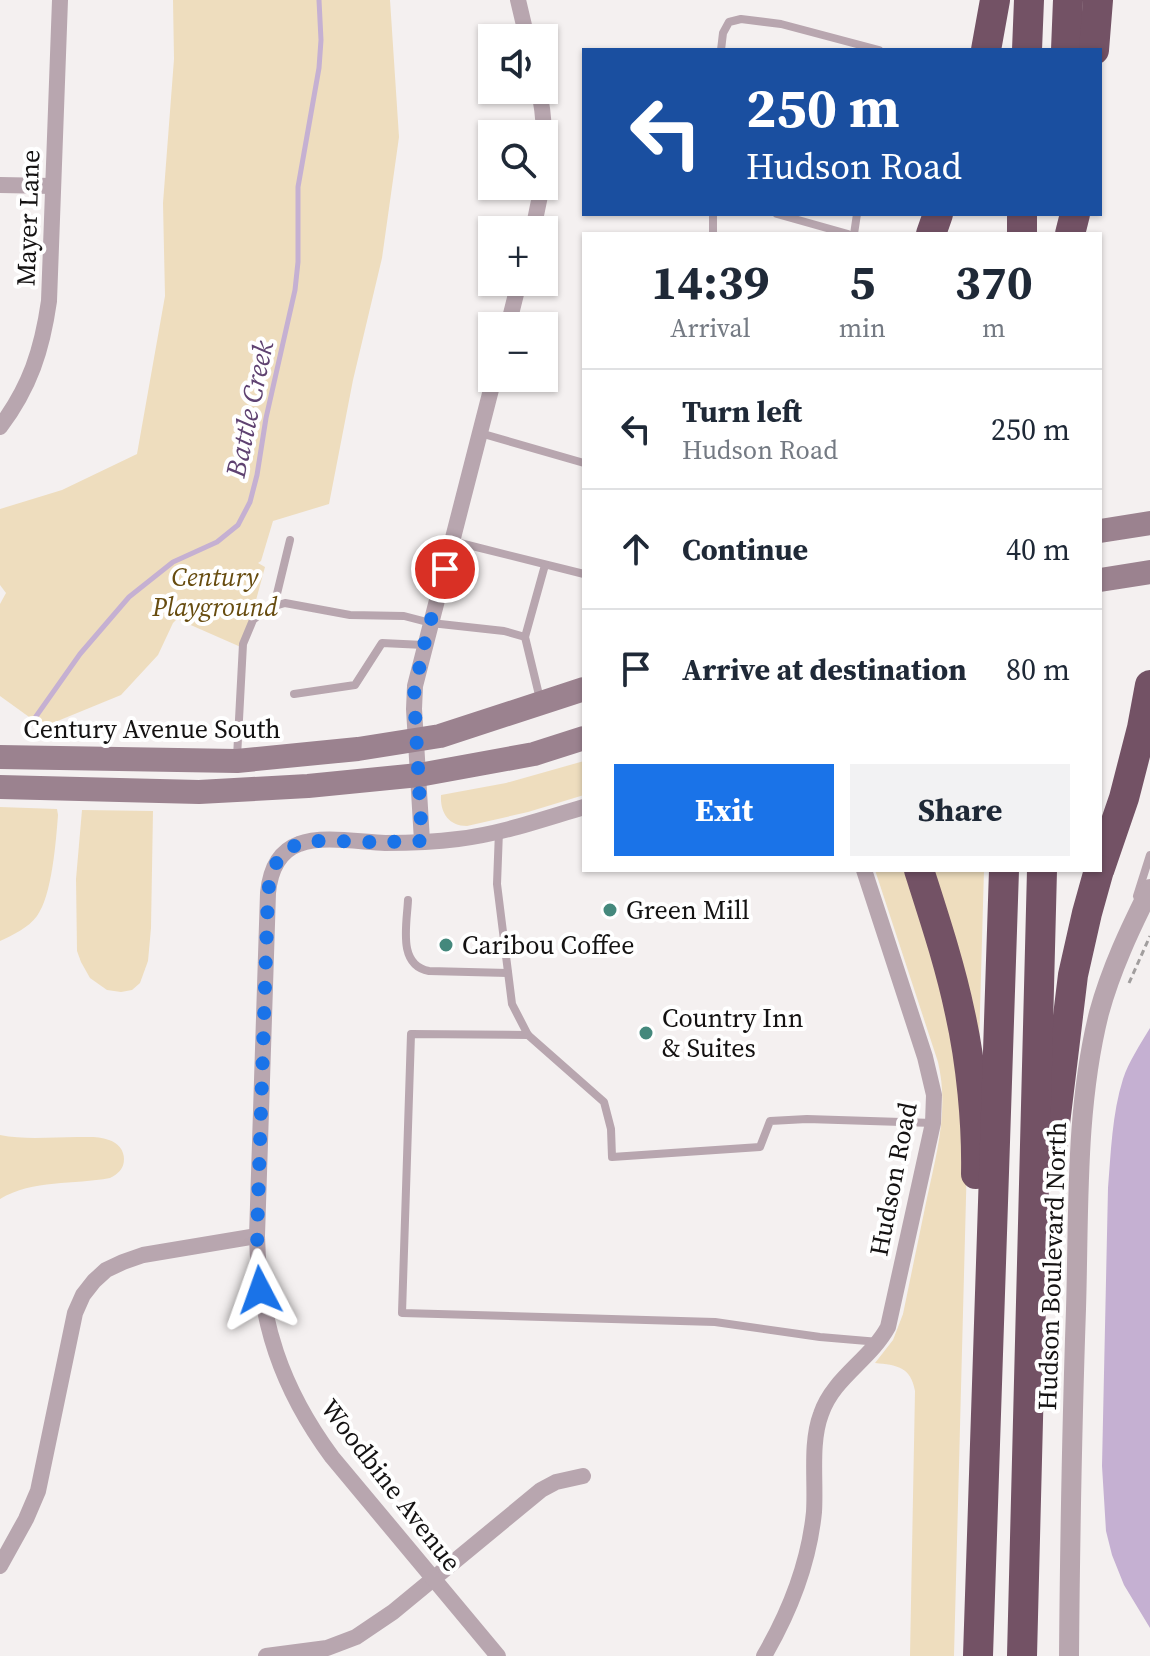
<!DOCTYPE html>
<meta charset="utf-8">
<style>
:root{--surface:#fff;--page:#f2f2f3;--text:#1f2937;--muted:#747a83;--line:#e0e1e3;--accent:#1a73e8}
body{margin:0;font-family:"Source Serif 4",serif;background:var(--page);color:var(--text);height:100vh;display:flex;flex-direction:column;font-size:30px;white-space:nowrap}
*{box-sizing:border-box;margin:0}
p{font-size:26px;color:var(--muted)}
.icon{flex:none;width:44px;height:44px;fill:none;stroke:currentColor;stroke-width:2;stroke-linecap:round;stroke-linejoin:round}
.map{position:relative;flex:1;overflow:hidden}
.drawer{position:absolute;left:582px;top:232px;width:520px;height:640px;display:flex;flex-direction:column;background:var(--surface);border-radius:0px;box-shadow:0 2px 6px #0004}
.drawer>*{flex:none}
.top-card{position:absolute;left:582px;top:48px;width:520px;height:168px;border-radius:0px;box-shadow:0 2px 6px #0004;background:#1a4fa0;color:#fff;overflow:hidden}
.controls{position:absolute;left:478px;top:24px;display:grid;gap:16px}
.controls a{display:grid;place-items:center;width:80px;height:80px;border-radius:0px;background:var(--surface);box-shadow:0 2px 6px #0004;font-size:40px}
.pin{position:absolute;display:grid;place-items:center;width:68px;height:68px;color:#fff;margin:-34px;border:4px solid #fff;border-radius:50%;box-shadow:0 2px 8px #0007}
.me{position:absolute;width:88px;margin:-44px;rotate:356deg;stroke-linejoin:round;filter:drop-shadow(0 0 6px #0008)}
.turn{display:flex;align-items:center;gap:28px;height:168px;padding:0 32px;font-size:36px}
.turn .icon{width:104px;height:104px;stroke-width:2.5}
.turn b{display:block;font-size:56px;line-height:68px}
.eta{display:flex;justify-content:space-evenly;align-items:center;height:136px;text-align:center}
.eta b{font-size:48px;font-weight:700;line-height:56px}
.action{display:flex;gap:16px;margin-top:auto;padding:16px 32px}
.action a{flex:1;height:92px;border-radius:0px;background:var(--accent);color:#fff;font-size:32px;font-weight:700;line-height:92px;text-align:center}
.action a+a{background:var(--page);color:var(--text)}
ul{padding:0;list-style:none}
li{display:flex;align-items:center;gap:24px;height:120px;padding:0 32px;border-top:2px solid var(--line)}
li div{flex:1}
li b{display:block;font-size:30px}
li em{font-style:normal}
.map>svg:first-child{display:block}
.green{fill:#eeddbe}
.water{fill:#c5b0d2}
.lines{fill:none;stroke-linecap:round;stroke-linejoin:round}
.stream{stroke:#c5b0d2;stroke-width:5}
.path{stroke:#a19e9e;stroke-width:3;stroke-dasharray:6 4;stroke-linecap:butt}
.service{stroke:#b8a6af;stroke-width:8}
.minor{stroke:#b8a6af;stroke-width:16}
.tertiary{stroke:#b8a6af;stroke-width:20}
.secondary{stroke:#9b828f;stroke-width:24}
.motorway{stroke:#735265;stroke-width:30}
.route{stroke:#1a73e8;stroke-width:14;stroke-dasharray:0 25.2}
.poi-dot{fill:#44887c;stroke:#fff;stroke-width:3}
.labels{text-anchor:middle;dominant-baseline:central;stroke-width:8;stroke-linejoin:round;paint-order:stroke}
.street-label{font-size:26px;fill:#141212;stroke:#fff}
.park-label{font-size:26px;font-style:italic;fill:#674c0f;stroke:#fff}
.poi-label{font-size:26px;fill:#141212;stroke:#fff;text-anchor:start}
.water-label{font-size:28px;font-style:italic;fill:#5f4271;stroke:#fff}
</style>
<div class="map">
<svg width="1150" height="1656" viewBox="0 0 1150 1656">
<rect width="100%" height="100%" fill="#f4f0f0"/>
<g class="green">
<path d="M 173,0 L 390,0 L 399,137 L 382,258 L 353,380 L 329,504 L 273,521 L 261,561 L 258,563 L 265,567 L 243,648 L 177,619 L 173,623 L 158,655 L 121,695 L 43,727 L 0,696 L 0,604 L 6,593 L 0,585 L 0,509 L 62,490 L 137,454 L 165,296 L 163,203 L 174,59 Z"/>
<path d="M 584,761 L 584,795 L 528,812 L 467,826 C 448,826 440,812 441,795 L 506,783 Z"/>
<path d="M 0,807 L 57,809 L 58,815 C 56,841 52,896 37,916 C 28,928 13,935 0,941 Z"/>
<path d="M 82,810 L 153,811 L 151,928 L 148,961 L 140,983 L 132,990 L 121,992 L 107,990 L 90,978 L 81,962 L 77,951 L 76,879 Z"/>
<path d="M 875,870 L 909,870 L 950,1002 L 967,1160 L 954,1656 L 910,1656 L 915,1391 C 911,1367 897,1365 875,1363 L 893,1340 L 903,1314 C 911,1275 919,1237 927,1198 C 937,1152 949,1109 938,1062 Z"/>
<path d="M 926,870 L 984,870 L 978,1081 Z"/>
<path d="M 0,1135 C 25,1140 52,1137 77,1137 C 88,1137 99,1136 109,1140 C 118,1143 124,1150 124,1159 C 124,1169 118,1174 110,1178 C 74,1185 33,1179 0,1199 Z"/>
</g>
<path class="water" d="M 1150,1028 L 1150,1628 L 1124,1585 L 1112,1555 L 1106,1531 L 1102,1466 L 1108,1188 C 1111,1152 1112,1114 1123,1079 C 1129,1061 1140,1045 1150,1028 Z"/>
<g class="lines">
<path class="stream" d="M 25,732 L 80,654 L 129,597 L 173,562 L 217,542 L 238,525 L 250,502 L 257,475 L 266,418 L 295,290 L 298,262 L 298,187 L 319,68 L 321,40 L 319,0"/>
<path class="path" d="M 1129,983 L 1150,936"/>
<g class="service">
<path d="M 721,50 L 723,33 L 729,22 L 741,19 L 781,24 L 879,50"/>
<path d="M 713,214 L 713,234"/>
<path d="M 777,214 L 848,234"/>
<path d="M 854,234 L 857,214"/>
<path d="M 480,433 L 584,463"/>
<path d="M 452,541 L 584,574"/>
<path d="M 274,606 L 290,540"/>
<path d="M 294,694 L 355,685 L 382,643 L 424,645"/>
<path d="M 540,699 L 525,637 L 545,565"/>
<path d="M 237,757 L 243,644 L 253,620 L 268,608 L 285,603 L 350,615 L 404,616 L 431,623 L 504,631 L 525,637"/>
<path d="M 499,831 L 497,884 L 512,1004 L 528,1035 L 604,1102 L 611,1129 L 612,1157 L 760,1147 L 770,1121 L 807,1119 L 933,1123"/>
<path d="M 1137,896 L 1150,855"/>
<path d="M 408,900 C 407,924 397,965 429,971 L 508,973"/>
<path d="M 528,1035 L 411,1034 L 402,1313 L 715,1322 L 820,1337 L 879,1342"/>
</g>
<g class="minor">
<path d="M 518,0 L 527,38"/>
<path d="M 539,90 C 544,116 546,141 544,168"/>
<path d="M 0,185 L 53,186"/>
<path d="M 533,230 L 542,186"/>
<path d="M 508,326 L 519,282"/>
<path d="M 0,427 C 30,387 42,350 49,301 L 60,0"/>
<path d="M 422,841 L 414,709 L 415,686 L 494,378"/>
<path d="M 0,1566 L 26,1519 L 38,1491 L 75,1313 L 83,1295 L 94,1281 L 106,1270 L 123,1262 L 143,1255 L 257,1236"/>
<path d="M 266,1656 L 327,1648 L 356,1637 L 393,1612 L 541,1490 L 556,1482 L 583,1476"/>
<path d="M 498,1656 L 332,1457 C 281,1388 259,1321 257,1236 L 268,893 C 270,872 277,852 299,844 C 321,835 360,842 385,843 C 409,843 435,842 458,839 C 501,834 543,819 584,807"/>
<path d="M 764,1656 C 789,1613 809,1562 814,1512 C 816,1481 810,1443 821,1414 C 833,1378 870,1360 888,1327 L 933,1123 L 934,1095 L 925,1057 L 864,870"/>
</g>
<path class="tertiary" d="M 1069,1656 C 1070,1540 1072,1425 1076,1309 C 1079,1211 1075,1109 1099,1013 C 1111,969 1130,929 1150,889"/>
<g class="secondary">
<path d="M 1100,531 L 1150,523"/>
<path d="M 1100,580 L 1150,572"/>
<path d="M 0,757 L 237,761 L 358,749 L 440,736 L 584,689"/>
<path d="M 0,787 L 199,792 L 308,786 L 419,775 L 534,754 L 584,738"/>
</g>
<g class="motorway">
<path d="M 986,50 L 995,0"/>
<path d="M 1027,50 L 1029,0"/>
<path d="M 1066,50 L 1068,0"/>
<path d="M 1094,50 L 1098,0"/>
<path d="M 931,234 L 938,214"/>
<path d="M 1022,234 L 1022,214"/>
<path d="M 1070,234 L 1075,214"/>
<path d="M 1100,868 L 1124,798 L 1142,728 L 1150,685"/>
<path d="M 919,870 C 934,917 950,965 960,1013 C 971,1062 977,1124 976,1174"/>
<path d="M 1052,1148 L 1073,975 L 1087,913 L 1099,870"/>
<path d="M 978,1656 L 1004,870"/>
<path d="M 1022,1656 L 1042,870"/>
</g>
</g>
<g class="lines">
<path class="route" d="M 260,1290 L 257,1236 L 268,893 C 275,834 310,840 358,842 C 380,842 400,842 422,841 L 414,694 L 424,645 L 445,569"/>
</g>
<g class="poi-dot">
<circle cx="610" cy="910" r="8"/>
<circle cx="446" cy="945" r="8"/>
<circle cx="646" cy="1033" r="8"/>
</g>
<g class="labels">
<g class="street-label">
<text transform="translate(28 218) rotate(-88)">Mayer Lane</text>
<text x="152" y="729">Century Avenue South</text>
<text transform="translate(893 1179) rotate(-79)">Hudson Road</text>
<text transform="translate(1052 1266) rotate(-88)">Hudson Boulevard North</text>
<text transform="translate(391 1485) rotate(52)">Woodbine Avenue</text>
</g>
<g class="park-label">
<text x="215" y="577">Century<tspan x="215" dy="30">Playground</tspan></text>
</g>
<g class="poi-label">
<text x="626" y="910">Green Mill</text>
<text x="462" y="945">Caribou Coffee</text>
<text x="662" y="1018">Country Inn<tspan x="662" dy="30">&amp; Suites</tspan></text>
</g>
<g class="water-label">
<text transform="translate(249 409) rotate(-78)">Battle Creek</text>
</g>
</g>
</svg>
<div class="controls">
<a><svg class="icon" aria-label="sound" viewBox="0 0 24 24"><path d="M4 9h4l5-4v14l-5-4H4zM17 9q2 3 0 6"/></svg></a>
<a><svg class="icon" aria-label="search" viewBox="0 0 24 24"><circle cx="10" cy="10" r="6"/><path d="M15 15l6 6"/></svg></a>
<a>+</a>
<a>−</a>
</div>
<div class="pin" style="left:445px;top:569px;background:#d93025"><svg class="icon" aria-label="arrive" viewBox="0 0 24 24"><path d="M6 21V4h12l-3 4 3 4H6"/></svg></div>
<svg class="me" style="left:260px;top:1290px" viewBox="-20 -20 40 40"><path d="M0-17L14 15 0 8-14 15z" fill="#1a73e8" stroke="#fff" stroke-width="4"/></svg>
<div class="top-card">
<div class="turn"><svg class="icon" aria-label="left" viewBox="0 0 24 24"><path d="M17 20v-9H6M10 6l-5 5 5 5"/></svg><div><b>250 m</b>Hudson Road</div></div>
</div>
<section class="drawer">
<div class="eta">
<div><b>14:39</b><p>Arrival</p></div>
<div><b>5</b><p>min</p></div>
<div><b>370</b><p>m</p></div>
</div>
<ul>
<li><svg class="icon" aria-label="left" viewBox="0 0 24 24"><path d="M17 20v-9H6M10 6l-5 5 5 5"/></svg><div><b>Turn left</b><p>Hudson Road</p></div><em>250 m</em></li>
<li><svg class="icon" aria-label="ahead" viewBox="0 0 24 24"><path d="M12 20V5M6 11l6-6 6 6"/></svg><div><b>Continue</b></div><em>40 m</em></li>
<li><svg class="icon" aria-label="arrive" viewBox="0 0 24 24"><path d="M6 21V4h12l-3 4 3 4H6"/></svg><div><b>Arrive at destination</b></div><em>80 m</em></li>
</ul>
<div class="action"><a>Exit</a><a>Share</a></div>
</section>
</div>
